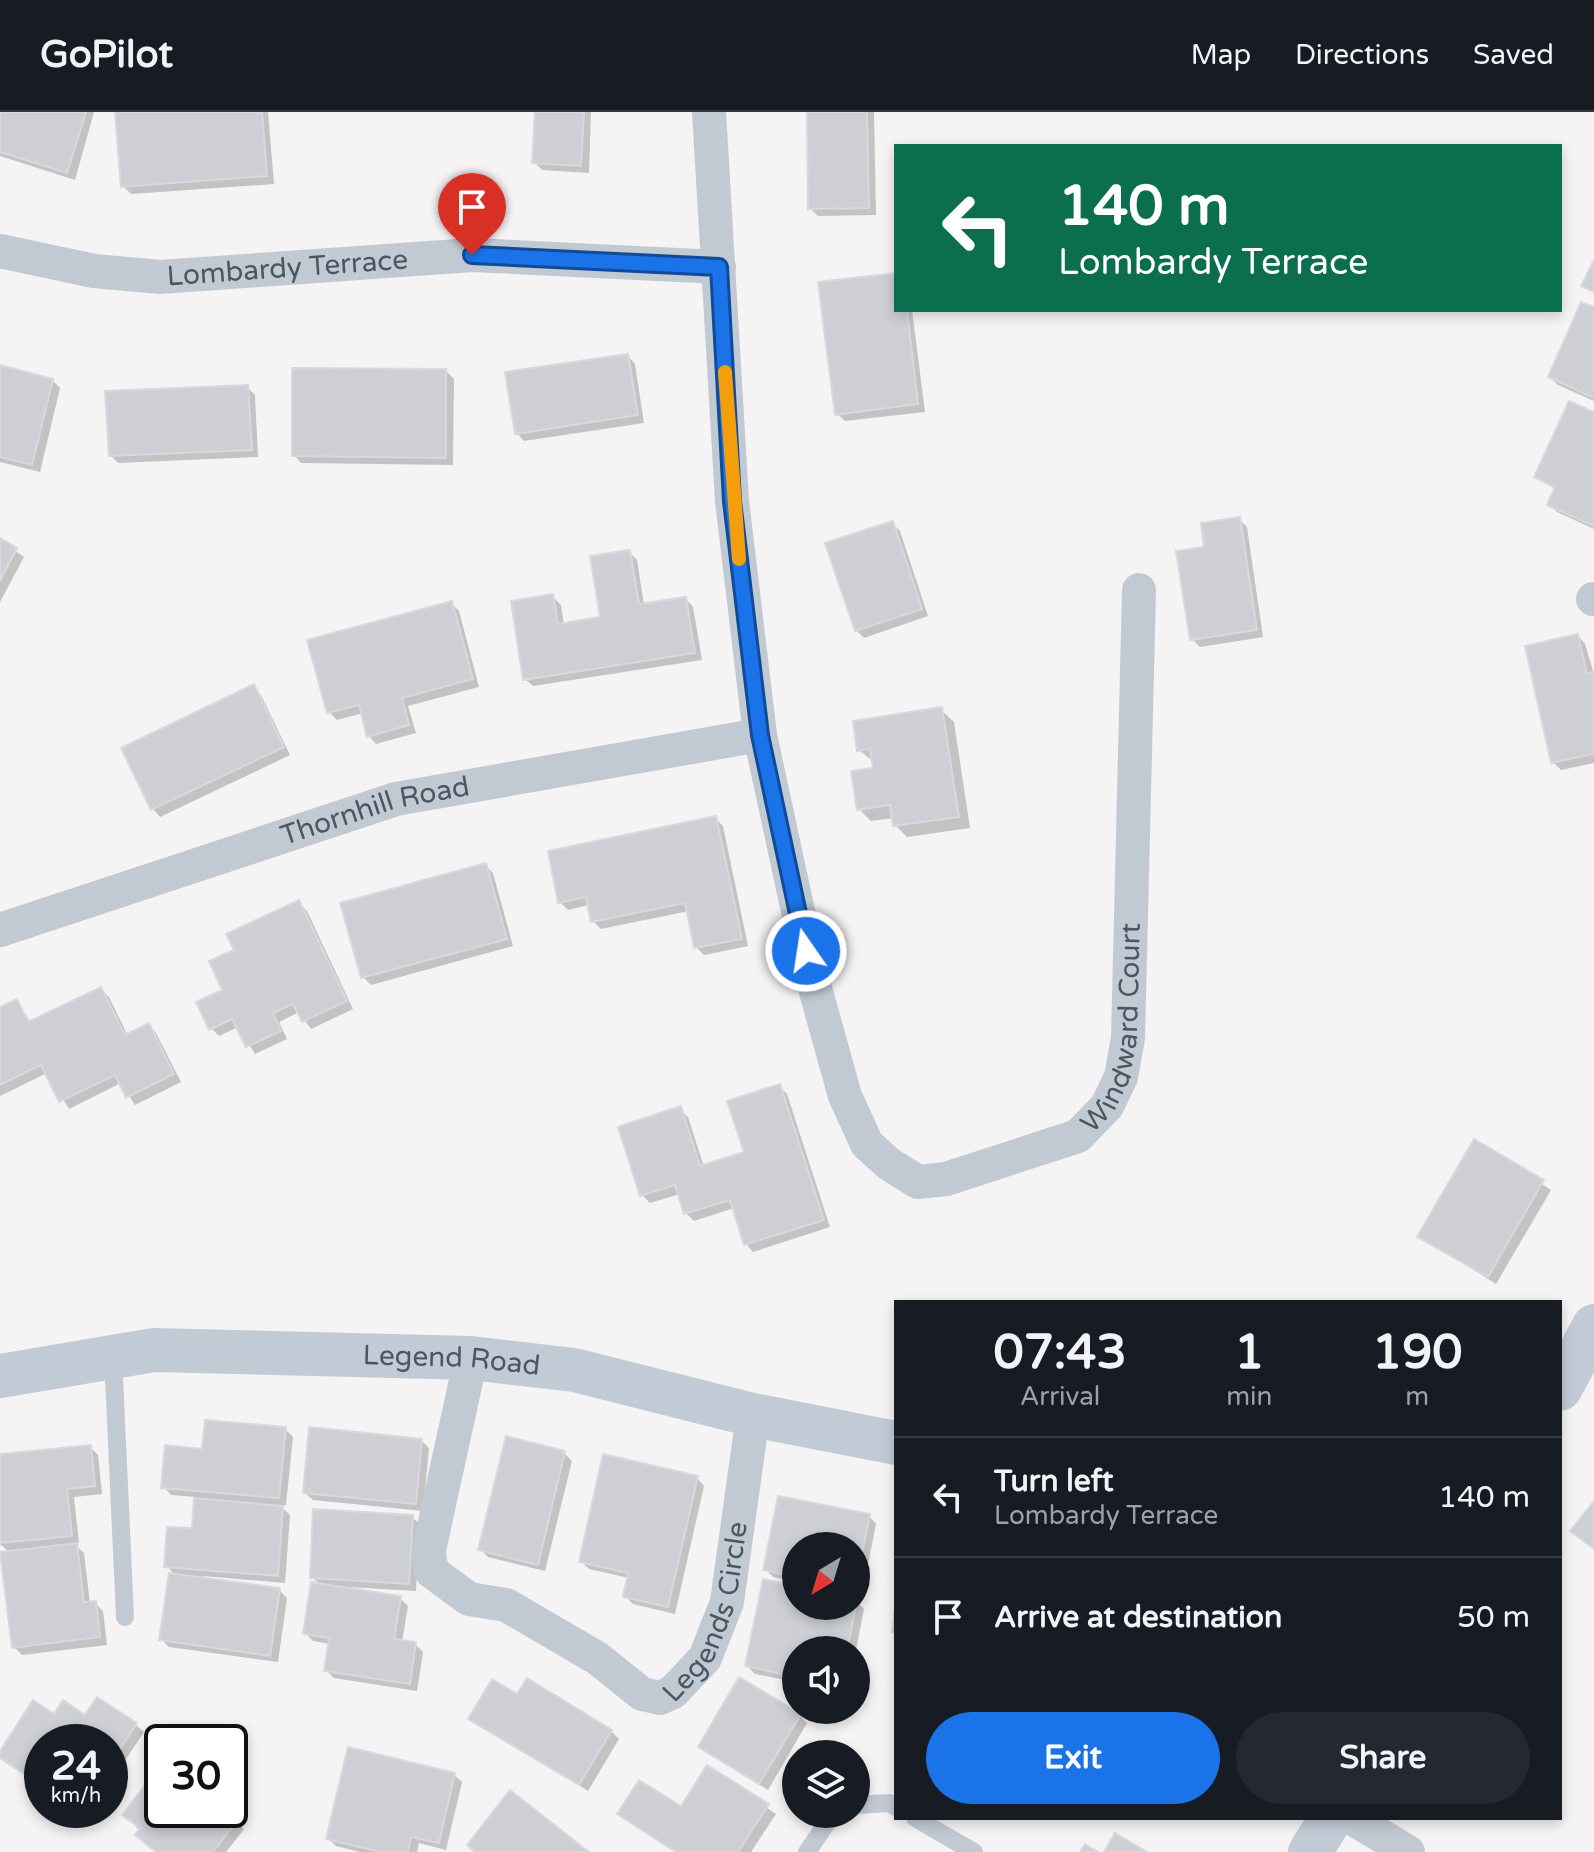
<!DOCTYPE html>
<style>
:root{--surface:#171b24;--page:#242831;--text:#f1f3f6;--muted:#9ea1a6;--line:#363941;--accent:#1a73e8}
body{margin:0;font-family:"Varela Round",sans-serif;background:var(--page);color:var(--text);height:100vh;display:flex;flex-direction:column;font-size:30px;white-space:nowrap}
*{box-sizing:border-box;margin:0}
p{font-size:26px;color:var(--muted)}
.icon{flex:none;width:44px;height:44px;fill:none;stroke:currentColor;stroke-width:2;stroke-linecap:round;stroke-linejoin:round}
.map{position:relative;flex:1;overflow:hidden}
.sheet{position:absolute;left:894px;top:1188px;width:668px;height:520px;display:flex;flex-direction:column;background:var(--surface);border-radius:0px;box-shadow:0 4px 12px #0003}
.sheet>*{flex:none}
.banner{position:absolute;left:894px;top:32px;width:668px;height:168px;border-radius:0px;box-shadow:0 4px 12px #0003;background:#0b6e4f;color:#fff;overflow:hidden}
.needle{width:52px;rotate:218deg}
.fabs{position:absolute;left:782px;top:1420px;display:grid;gap:16px}
.fabs a{display:grid;place-items:center;width:88px;height:88px;border-radius:50%;background:var(--surface);box-shadow:0 4px 12px #0003;font-size:40px}
.speed{position:absolute;left:24px;top:1612px;display:flex;gap:16px;font-size:40px;font-weight:700;text-align:center}
.speed>*{display:grid;place-content:center;width:104px;height:104px;border-radius:50%;background:var(--surface);box-shadow:0 4px 12px #0003;line-height:1}
.speed small{font-size:20px;font-weight:400}
.speed .limit{border:4px solid #111;border-radius:12px;background:#fff;color:#111}
.pin{position:absolute;display:grid;place-items:center;width:68px;height:68px;color:#fff;margin:-82px -34px;border-radius:50% 50% 50% 0;rotate:-45deg;box-shadow:0 0 8px #0007}
.pin .icon{rotate:45deg}
.me{position:absolute;width:88px;margin:-44px;rotate:347deg;stroke-linejoin:round;filter:drop-shadow(0 0 6px #0008)}
.turn{display:flex;align-items:center;gap:28px;height:168px;padding:0 32px;font-size:36px}
.turn .icon{width:104px;height:104px;stroke-width:2.5}
.turn b{display:block;font-size:56px;line-height:68px}
.eta{display:flex;justify-content:space-evenly;align-items:center;height:136px;text-align:center}
.eta b{font-size:48px;font-weight:700;line-height:56px}
.cta{display:flex;gap:16px;margin-top:auto;padding:16px 32px}
.cta a{flex:1;height:92px;border-radius:48px;background:var(--accent);color:#fff;font-size:32px;font-weight:700;line-height:92px;text-align:center}
.cta a+a{background:var(--page);color:var(--text)}
ul{padding:0;list-style:none}
li{display:flex;align-items:center;gap:24px;height:120px;padding:0 32px;border-top:2px solid var(--line)}
li div{flex:1}
li b{display:block;font-size:30px}
li em{font-style:normal}
header{display:flex;align-items:center;gap:48px;box-sizing:border-box;height:112px;padding:0 40px;background:var(--surface);border-bottom:2px solid var(--line)}
header strong{font-size:38px}
nav{display:flex;gap:44px;margin-inline-start:auto;font-size:28px}
.map>svg:first-child{display:block}
.shadow{fill:#0003}
.building{fill:#cdcfd5;stroke:#d7d9de;stroke-width:2}
.lines{fill:none;stroke-linecap:round;stroke-linejoin:round}
.lane{stroke:#c1cad2;stroke-width:18}
.street{stroke:#c1cad2;stroke-width:34}
.secondary{stroke:#c1cbd6;stroke-width:44}
.route-casing{stroke:#114b97;stroke-width:20}
.route{stroke:#1a73e8;stroke-width:14}
.slow{stroke:#f59e0b;stroke-width:14}
.labels{text-anchor:middle;dominant-baseline:central;stroke-width:7;stroke-linejoin:round;paint-order:stroke}
.street-label{font-size:28px;fill:#4a5661;stroke:#fff}
</style>
<header>
<strong>GoPilot</strong>
<nav><a>Map</a><a>Directions</a><a>Saved</a></nav>
</header>
<div class="map">
<svg width="1594" height="1740" viewBox="0 0 1594 1740">
<rect width="100%" height="100%" fill="#f5f3f3"/>
<g class="shadow">
<path d="M 0,0 L 94,0 L 75,68 L 0,44 Z"/>
<path d="M 117,0 L 268,0 L 274,72 L 131,82 L 123,74 Z"/>
<path d="M 537,0 L 591,0 L 589,61 L 542,58 L 534,50 Z"/>
<path d="M 809,0 L 874,0 L 876,103 L 818,104 L 810,96 Z"/>
<path d="M 896,163 L 896,198 L 912,198 L 925,300 L 845,309 L 837,302 Z"/>
<path d="M 1594,198 L 1594,289 L 1558,273 L 1550,265 Z"/>
<path d="M 628,244 L 635,252 L 644,311 L 524,329 L 517,321 Z"/>
<path d="M 0,255 L 52,268 L 60,276 L 40,360 L 0,350 Z"/>
<path d="M 446,259 L 454,267 L 453,353 L 301,351 L 294,343 Z"/>
<path d="M 247,275 L 255,283 L 258,345 L 118,351 L 110,343 Z"/>
<path d="M 1594,302 L 1594,417 L 1557,400 L 1549,392 L 1556,378 L 1537,365 Z"/>
<path d="M 1239,407 L 1247,415 L 1263,525 L 1200,535 L 1192,527 L 1207,436 Z"/>
<path d="M 892,411 L 900,419 L 928,504 L 864,526 L 856,518 Z"/>
<path d="M 0,429 L 24,445 L 0,490 Z"/>
<path d="M 629,440 L 637,448 L 644,493 L 686,487 L 693,495 L 702,548 L 533,574 L 525,567 L 553,485 L 561,493 L 564,513 L 603,506 Z"/>
<path d="M 451,491 L 459,499 L 479,575 L 408,594 L 416,621 L 376,632 L 369,624 L 363,601 L 337,608 L 329,600 Z"/>
<path d="M 1578,524 L 1585,532 L 1594,562 L 1594,651 L 1561,658 L 1553,650 Z"/>
<path d="M 254,575 L 261,583 L 290,643 L 160,705 L 153,697 Z"/>
<path d="M 941,598 L 954,610 L 970,716 L 907,725 L 895,713 L 894,706 L 871,709 L 859,697 L 876,657 L 874,650 L 859,638 Z"/>
<path d="M 715,706 L 723,714 L 748,834 L 704,843 L 696,835 L 689,799 L 601,817 L 593,809 L 589,793 L 568,798 L 560,790 Z"/>
<path d="M 485,753 L 493,761 L 513,834 L 371,873 L 363,865 Z"/>
<path d="M 299,791 L 307,799 L 353,897 L 311,917 L 299,900 L 279,910 L 287,927 L 255,942 L 238,915 L 219,924 L 211,916 L 236,839 Z"/>
<path d="M 101,877 L 109,885 L 128,924 L 149,913 L 156,921 L 181,970 L 135,993 L 121,971 L 69,997 L 47,961 L 0,984 L 0,897 L 17,889 L 31,911 Z"/>
<path d="M 779,974 L 787,982 L 830,1115 L 753,1140 L 746,1132 L 734,1096 L 694,1109 L 686,1101 L 680,1082 L 650,1091 L 642,1083 L 680,997 L 688,1005 L 704,1055 L 747,1042 Z"/>
<path d="M 1474,1030 L 1551,1078 L 1496,1172 L 1420,1124 Z"/>
<path d="M 285,1317 L 293,1325 L 286,1393 L 279,1393 L 290,1403 L 285,1471 L 203,1464 L 203,1467 L 279,1478 L 287,1486 L 278,1550 L 169,1535 L 161,1527 L 176,1464 L 167,1454 L 193,1418 L 196,1385 L 171,1383 L 164,1375 L 204,1339 Z"/>
<path d="M 421,1328 L 429,1336 L 423,1399 L 313,1388 L 305,1381 Z"/>
<path d="M 90,1335 L 98,1343 L 102,1382 L 74,1385 L 79,1431 L 74,1432 L 84,1441 L 90,1492 L 95,1491 L 103,1499 L 107,1533 L 22,1543 L 14,1535 L 10,1441 L 0,1432 L 0,1344 Z"/>
<path d="M 564,1341 L 572,1349 L 545,1459 L 488,1445 L 480,1437 Z"/>
<path d="M 697,1366 L 704,1374 L 675,1502 L 633,1492 L 625,1484 L 629,1466 L 589,1457 L 581,1449 Z"/>
<path d="M 780,1386 L 869,1404 L 876,1412 L 862,1483 L 856,1482 L 856,1434 L 796,1434 L 796,1470 L 773,1465 L 766,1458 Z"/>
<path d="M 412,1405 L 420,1412 L 416,1479 L 347,1475 L 347,1478 L 400,1486 L 408,1494 L 402,1530 L 415,1532 L 423,1540 L 417,1579 L 334,1566 L 326,1558 L 330,1532 L 313,1529 L 305,1521 L 320,1473 L 312,1465 Z"/>
<path d="M 796,1476 L 796,1494 L 856,1494 L 856,1489 L 864,1497 L 856,1538 L 796,1538 L 796,1570 L 755,1562 L 747,1554 Z"/>
<path d="M 518,1585 L 611,1619 L 619,1627 L 588,1679 L 471,1607 Z"/>
<path d="M 54,1604 L 136,1613 L 144,1620 L 110,1671 L 110,1630 L 42,1630 L 42,1674 L 0,1642 Z"/>
<path d="M 800,1604 L 807,1611 L 768,1678 L 700,1635 Z"/>
<path d="M 162,1655 L 162,1698 L 222,1698 L 244,1717 L 226,1740 L 157,1740 L 132,1710 Z"/>
<path d="M 708,1656 L 776,1702 L 751,1740 L 675,1740 L 619,1701 L 681,1697 Z"/>
<path d="M 454,1663 L 462,1670 L 446,1738 L 419,1731 L 417,1740 L 360,1740 L 336,1734 L 328,1726 Z"/>
<path d="M 78,1698 L 92,1698 L 88,1705 Z"/>
</g>
<g class="building">
<path d="M 0,0 L 86,0 L 67,61 L 0,40 Z"/>
<path d="M 115,0 L 262,0 L 267,64 L 121,75 Z"/>
<path d="M 535,0 L 584,0 L 581,54 L 532,51 Z"/>
<path d="M 807,0 L 867,0 L 869,96 L 808,97 Z"/>
<path d="M 1594,148 L 1594,180 L 1581,174 Z"/>
<path d="M 896,161 L 896,198 L 907,198 L 918,292 L 835,303 L 818,170 Z"/>
<path d="M 1581,190 L 1594,195 L 1594,286 L 1548,265 Z"/>
<path d="M 628,242 L 638,303 L 515,322 L 505,260 Z"/>
<path d="M 0,253 L 53,267 L 32,353 L 0,345 Z"/>
<path d="M 292,256 L 446,257 L 446,346 L 292,344 Z"/>
<path d="M 248,273 L 252,338 L 109,344 L 105,279 Z"/>
<path d="M 1569,289 L 1594,300 L 1594,414 L 1547,393 L 1555,375 L 1534,365 Z"/>
<path d="M 1240,405 L 1257,518 L 1190,528 L 1176,439 L 1204,435 L 1201,411 Z"/>
<path d="M 893,409 L 922,497 L 855,519 L 825,431 Z"/>
<path d="M 0,426 L 17,436 L 0,469 Z"/>
<path d="M 630,438 L 639,492 L 686,485 L 695,541 L 523,568 L 511,489 L 553,482 L 558,512 L 600,505 L 590,444 Z"/>
<path d="M 452,489 L 473,567 L 402,586 L 409,613 L 367,625 L 359,593 L 327,601 L 307,528 Z"/>
<path d="M 1578,522 L 1587,562 L 1594,560 L 1594,642 L 1551,651 L 1525,534 Z"/>
<path d="M 254,572 L 284,635 L 151,698 L 121,636 Z"/>
<path d="M 942,595 L 959,705 L 893,714 L 890,693 L 857,698 L 851,659 L 873,656 L 870,637 L 857,639 L 853,609 Z"/>
<path d="M 716,704 L 742,827 L 694,836 L 685,791 L 591,810 L 586,785 L 558,791 L 548,739 Z"/>
<path d="M 486,751 L 507,827 L 361,866 L 340,791 Z"/>
<path d="M 299,788 L 347,889 L 302,910 L 293,892 L 273,901 L 281,919 L 246,935 L 232,907 L 209,918 L 196,890 L 222,878 L 209,849 L 234,838 L 226,822 Z"/>
<path d="M 101,875 L 125,923 L 149,911 L 174,962 L 126,986 L 115,963 L 59,990 L 41,953 L 0,973 L 0,895 L 17,887 L 28,910 Z"/>
<path d="M 780,972 L 824,1108 L 744,1133 L 730,1088 L 684,1102 L 675,1073 L 640,1084 L 618,1015 L 681,994 L 700,1054 L 744,1040 L 727,989 Z"/>
<path d="M 1474,1027 L 1544,1068 L 1488,1165 L 1417,1125 Z"/>
<path d="M 205,1308 L 286,1315 L 279,1386 L 161,1376 L 165,1333 L 202,1337 Z"/>
<path d="M 309,1315 L 422,1327 L 416,1392 L 303,1381 Z"/>
<path d="M 506,1324 L 565,1339 L 538,1453 L 478,1438 Z"/>
<path d="M 91,1333 L 95,1374 L 67,1377 L 72,1424 L 0,1431 L 0,1342 Z"/>
<path d="M 603,1342 L 698,1364 L 668,1495 L 623,1485 L 628,1461 L 579,1450 Z"/>
<path d="M 778,1384 L 870,1402 L 856,1470 L 856,1434 L 796,1434 L 796,1465 L 763,1458 Z"/>
<path d="M 194,1386 L 283,1394 L 278,1464 L 164,1455 L 167,1415 L 192,1416 Z"/>
<path d="M 1594,1389 L 1594,1437 L 1570,1419 Z"/>
<path d="M 313,1397 L 413,1403 L 409,1472 L 310,1466 Z"/>
<path d="M 77,1431 L 84,1490 L 96,1489 L 100,1525 L 12,1536 L 0,1440 Z"/>
<path d="M 169,1461 L 280,1476 L 270,1544 L 159,1528 Z"/>
<path d="M 763,1467 L 796,1474 L 796,1494 L 856,1494 L 847,1538 L 796,1538 L 796,1565 L 745,1554 Z"/>
<path d="M 311,1470 L 401,1484 L 394,1527 L 416,1530 L 410,1572 L 324,1559 L 329,1526 L 303,1522 Z"/>
<path d="M 896,1487 L 896,1521 L 892,1520 Z"/>
<path d="M 739,1565 L 801,1602 L 759,1672 L 698,1635 Z"/>
<path d="M 527,1566 L 612,1618 L 579,1673 L 468,1607 L 492,1567 L 517,1582 Z"/>
<path d="M 97,1585 L 137,1611 L 110,1652 L 110,1630 L 42,1630 L 42,1674 L 0,1646 L 0,1639 L 33,1588 L 54,1602 L 63,1588 L 85,1603 Z"/>
<path d="M 348,1635 L 455,1661 L 439,1731 L 411,1725 L 408,1740 L 380,1740 L 326,1727 Z"/>
<path d="M 162,1651 L 162,1698 L 226,1698 L 238,1708 L 213,1740 L 156,1740 L 135,1723 L 140,1716 L 122,1703 Z"/>
<path d="M 707,1653 L 769,1692 L 738,1740 L 676,1740 L 617,1702 L 639,1668 L 681,1694 Z"/>
<path d="M 510,1678 L 589,1740 L 475,1740 L 467,1733 Z"/>
<path d="M 1115,1721 L 1147,1740 L 1104,1740 Z"/>
<path d="M 1085,1732 L 1098,1740 L 1080,1740 Z"/>
</g>
<g class="lines">
<g class="lane">
<path d="M 113,1243 L 125,1505"/>
<path d="M 856,1693 L 889,1691 L 896,1695"/>
<path d="M 915,1706 L 974,1740"/>
<path d="M 807,1740 L 833,1702"/>
</g>
<g class="street">
<path id="s1" d="M 709,0 L 732,389 L 760,623 L 813,869 L 845,984 L 867,1032 L 889,1052 L 918,1070 L 946,1067 L 1078,1024 L 1107,994 L 1121,965 L 1128,926 L 1139,478"/>
<path id="s2" d="M 0,139 L 94,159 L 160,165 L 472,143 L 719,155"/>
<path d="M 1593,487 L 1594,487"/>
<path id="s3" d="M 0,818 L 396,687 L 760,623"/>
<path id="s4" d="M 471,1246 L 429,1438 L 431,1459 L 469,1487 L 506,1493 L 597,1546 L 642,1582 L 660,1586 L 673,1580 L 705,1546 L 727,1490 L 753,1303"/>
<path d="M 1352,1706 L 1408,1740"/>
</g>
<g class="secondary">
<path id="s5" d="M 0,1264 L 154,1238 L 471,1246 L 574,1258 L 753,1303 L 896,1331"/>
<path d="M 1560,1277 L 1594,1214"/>
<path d="M 1310,1740 L 1331,1706"/>
</g>
</g>
<g class="lines">
<g class="route-casing">
<path id="route" d="M 472,143 L 719,155 L 732,389 L 760,623 L 806,839"/>
</g>
<use href="#route" class="route"/>
<path class="slow" d="M 725,260 L 739,447"/>
</g>
<g class="labels">
<g class="street-label">
<text stroke="none"><textPath href="#s2" startOffset="290">Lombardy Terrace</textPath></text>
<text stroke="none"><textPath href="#s3" startOffset="394">Thornhill Road</textPath></text>
<text stroke="none"><textPath href="#s1" startOffset="1400">Windward Court</textPath></text>
<text stroke="none"><textPath href="#s5" startOffset="454">Legend Road</textPath></text>
<text stroke="none"><textPath href="#s4" startOffset="588">Legends Circle</textPath></text>
</g>
</g>
</svg>
<div class="fabs">
<a><svg class="needle" viewBox="-14 -14 28 28"><path d="M0-13l5 13h-10z" fill="#e53935"/><path d="M0 13l5-13h-10z" fill="#9ea1a6"/></svg></a>
<a><svg class="icon" aria-label="sound" viewBox="0 0 24 24"><path d="M4 9h4l5-4v14l-5-4H4zM17 9q2 3 0 6"/></svg></a>
<a><svg class="icon" aria-label="layers" viewBox="0 0 24 24"><path d="M12 4l9 5-9 5-9-5zM3 14l9 5 9-5"/></svg></a>
</div>
<div class="speed"><div>24<small>km/h</small></div><div class="limit">30</div></div>
<div class="pin" style="left:472px;top:143px;background:#d93025"><svg class="icon" aria-label="arrive" viewBox="0 0 24 24"><path d="M6 21V4h12l-3 4 3 4H6"/></svg></div>
<svg class="me" style="left:806px;top:839px" viewBox="-20 -20 40 40"><circle r="17" fill="#1a73e8" stroke="#fff" stroke-width="3"/><path d="M0-11L8 9 0 5-8 9z" fill="#fff"/></svg>
<div class="banner">
<div class="turn"><svg class="icon" aria-label="left" viewBox="0 0 24 24"><path d="M17 20v-9H6M10 6l-5 5 5 5"/></svg><div><b>140 m</b>Lombardy Terrace</div></div>
</div>
<section class="sheet">
<div class="eta">
<div><b>07:43</b><p>Arrival</p></div>
<div><b>1</b><p>min</p></div>
<div><b>190</b><p>m</p></div>
</div>
<ul>
<li><svg class="icon" aria-label="left" viewBox="0 0 24 24"><path d="M17 20v-9H6M10 6l-5 5 5 5"/></svg><div><b>Turn left</b><p>Lombardy Terrace</p></div><em>140 m</em></li>
<li><svg class="icon" aria-label="arrive" viewBox="0 0 24 24"><path d="M6 21V4h12l-3 4 3 4H6"/></svg><div><b>Arrive at destination</b></div><em>50 m</em></li>
</ul>
<div class="cta"><a>Exit</a><a>Share</a></div>
</section>
</div>
